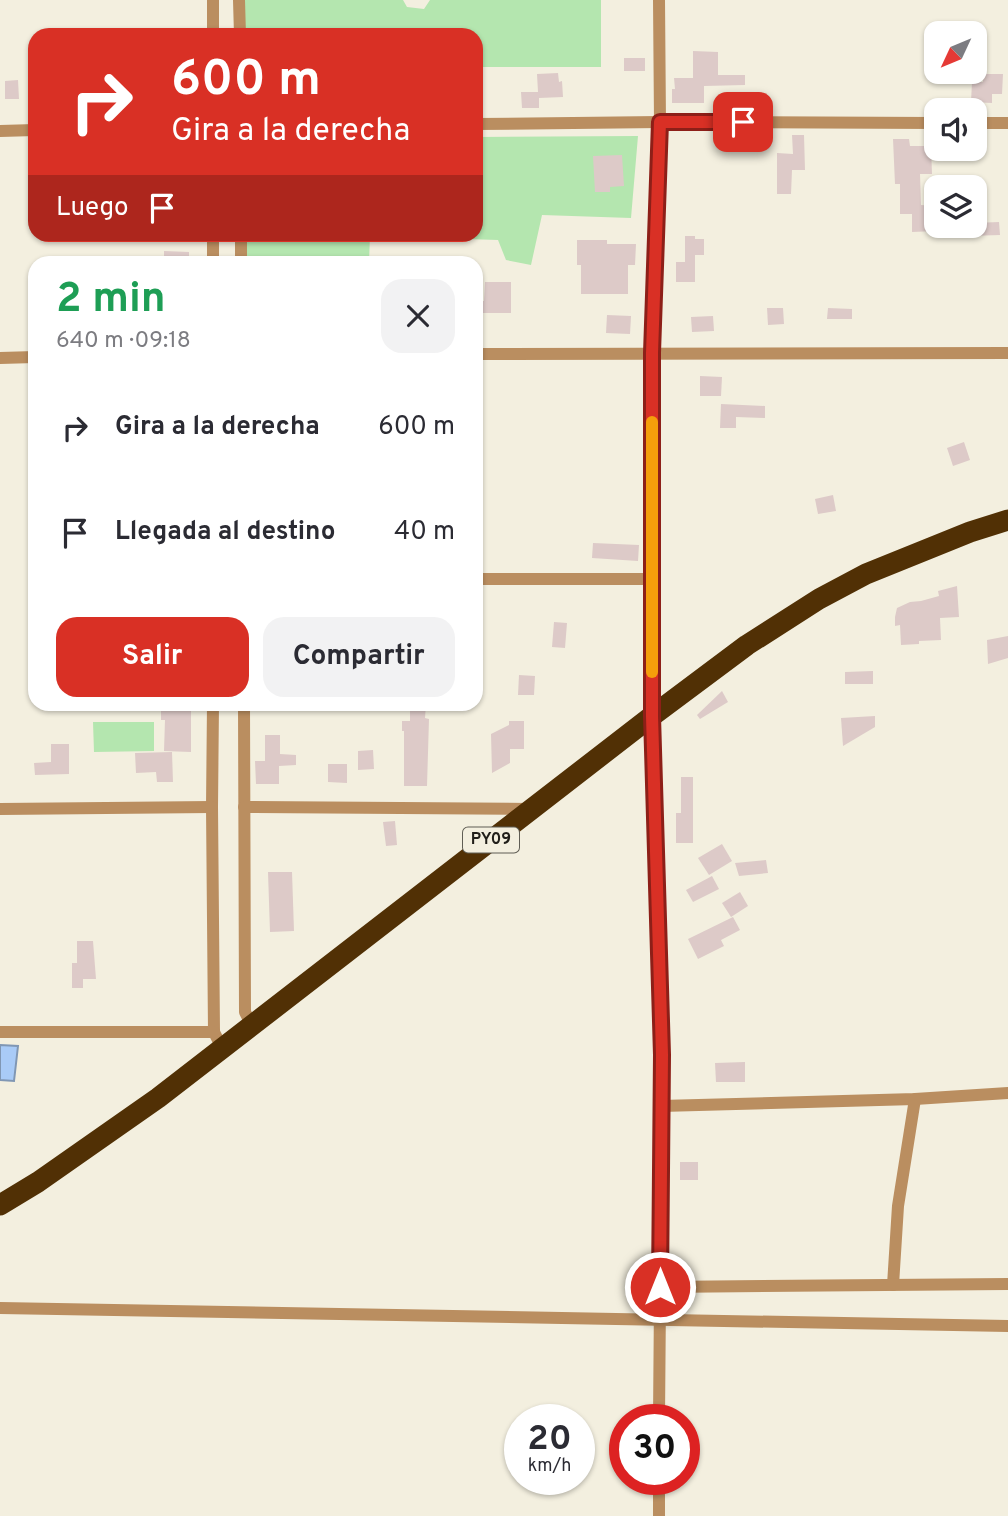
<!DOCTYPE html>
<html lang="es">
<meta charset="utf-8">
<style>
:root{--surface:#fff;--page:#f2f2f3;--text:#2b2b33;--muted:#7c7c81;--accent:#d93025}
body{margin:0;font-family:Overpass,sans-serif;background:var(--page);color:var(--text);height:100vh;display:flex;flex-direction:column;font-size:26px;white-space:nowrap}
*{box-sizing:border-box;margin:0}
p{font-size:23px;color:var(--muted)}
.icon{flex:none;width:38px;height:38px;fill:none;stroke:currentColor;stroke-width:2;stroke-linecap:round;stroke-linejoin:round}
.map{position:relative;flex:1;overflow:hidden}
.sheet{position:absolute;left:28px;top:256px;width:455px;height:455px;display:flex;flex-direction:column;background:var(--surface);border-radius:21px;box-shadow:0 2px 5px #0004}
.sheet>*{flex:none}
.hud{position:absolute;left:28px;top:28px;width:455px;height:214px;border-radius:21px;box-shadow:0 2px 5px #0004;background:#d93025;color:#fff;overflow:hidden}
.needle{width:46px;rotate:226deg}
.tools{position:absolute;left:924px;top:21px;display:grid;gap:14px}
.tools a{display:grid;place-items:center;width:63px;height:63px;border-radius:14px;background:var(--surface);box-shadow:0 2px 5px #0004;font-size:35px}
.speed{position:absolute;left:504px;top:1404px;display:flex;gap:14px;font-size:35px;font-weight:700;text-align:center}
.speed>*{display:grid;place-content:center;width:91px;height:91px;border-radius:50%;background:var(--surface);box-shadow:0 2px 5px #0004;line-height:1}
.speed small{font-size:18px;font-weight:400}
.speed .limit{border:10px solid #d22;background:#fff;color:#111}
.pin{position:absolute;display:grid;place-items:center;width:60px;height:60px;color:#fff;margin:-30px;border-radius:14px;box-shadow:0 4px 10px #0006}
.me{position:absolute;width:77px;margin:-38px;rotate:0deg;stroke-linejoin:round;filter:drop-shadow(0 0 5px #0008)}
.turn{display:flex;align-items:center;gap:24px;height:147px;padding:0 28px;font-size:32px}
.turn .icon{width:91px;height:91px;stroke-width:2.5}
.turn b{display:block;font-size:49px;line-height:60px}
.then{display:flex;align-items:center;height:66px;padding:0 28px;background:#0003;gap:14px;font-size:26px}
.round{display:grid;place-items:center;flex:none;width:74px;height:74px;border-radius:21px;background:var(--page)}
.head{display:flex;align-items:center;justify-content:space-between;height:119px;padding:0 28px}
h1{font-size:42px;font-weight:700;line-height:52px;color:#1e9e55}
.primary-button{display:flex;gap:14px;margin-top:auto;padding:14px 28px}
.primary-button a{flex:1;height:80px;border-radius:21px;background:var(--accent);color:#fff;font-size:28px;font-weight:700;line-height:80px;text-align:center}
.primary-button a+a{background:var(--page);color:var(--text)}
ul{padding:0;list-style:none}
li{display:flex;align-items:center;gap:21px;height:105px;padding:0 28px}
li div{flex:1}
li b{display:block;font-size:26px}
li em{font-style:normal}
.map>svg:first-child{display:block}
.green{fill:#b4e6af}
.water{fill:#a9cbf7;stroke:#8097b4;stroke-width:2}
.building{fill:#ddcac8}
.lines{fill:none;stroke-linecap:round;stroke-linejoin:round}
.street{stroke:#ba8e60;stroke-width:12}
.highway{stroke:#513005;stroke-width:21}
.route-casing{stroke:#8d1f18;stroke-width:18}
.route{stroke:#d93025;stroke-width:12}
.slow{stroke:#f59e0b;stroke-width:12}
.labels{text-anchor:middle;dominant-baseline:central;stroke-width:5;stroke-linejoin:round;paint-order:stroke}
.shield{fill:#f3efdf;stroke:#5f5d54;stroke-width:2}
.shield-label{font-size:16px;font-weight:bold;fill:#201e19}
</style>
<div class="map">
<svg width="1008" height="1516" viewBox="0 0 1008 1516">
<rect width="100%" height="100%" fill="#f3efdf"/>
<g class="green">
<path d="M 241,0 L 403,0 L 407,7 L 424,9 L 430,0 L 601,0 L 601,67 L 476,67 L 476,35 L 241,35 Z"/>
<path d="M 638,136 L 631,218 L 542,215 L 531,265 L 506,260 L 498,240 L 370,236 L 369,262 L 241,262 L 241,235 L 476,234 L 476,137 Z"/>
<path d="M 93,722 L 154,722 L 154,751 L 94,752 Z"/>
</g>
<path class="water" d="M 0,1045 L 18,1046 L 14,1081 L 0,1080 Z"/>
<g class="building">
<path d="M 693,51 L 718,52 L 718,75 L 745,75 L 745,85 L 704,86 L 704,103 L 672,103 L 672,89 L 675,89 L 674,78 L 693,78 Z"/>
<rect x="624" y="58" width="21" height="13"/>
<path d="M 558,73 L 559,82 L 562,81 L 563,97 L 539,98 L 539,108 L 522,108 L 521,92 L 538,92 L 537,74 Z"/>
<path d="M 983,74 L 1003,74 L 1002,94 L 992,94 L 992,103 L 971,102 L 972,82 L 983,82 Z"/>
<path d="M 18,80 L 19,99 L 5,99 L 5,81 Z"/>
<path d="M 792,135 L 804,135 L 805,170 L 792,170 L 791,194 L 777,194 L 777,153 L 793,154 Z"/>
<path d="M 893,139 L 909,139 L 910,146 L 931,146 L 932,174 L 920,174 L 921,205 L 936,206 L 936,231 L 912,232 L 912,214 L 900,214 L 900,184 L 895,184 Z"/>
<path d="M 622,155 L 624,186 L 610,187 L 610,192 L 595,192 L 593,156 Z"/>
<path d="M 999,222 L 1000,235 L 969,236 L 969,226 L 975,226 L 975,223 Z"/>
<path d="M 685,236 L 695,236 L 695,239 L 704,239 L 704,255 L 695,255 L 695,282 L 676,282 L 676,262 L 685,262 Z"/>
<path d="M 577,240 L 607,240 L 607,244 L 636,244 L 635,265 L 628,265 L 628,294 L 581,294 L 581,265 L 577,265 Z"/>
<path d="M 164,251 L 189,252 L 189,262 L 164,262 Z"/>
<path d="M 485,282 L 511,282 L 511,313 L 476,313 L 476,301 L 484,301 Z"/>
<path d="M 767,308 L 783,308 L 784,324 L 768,325 Z"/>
<path d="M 828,308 L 852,309 L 852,319 L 827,319 Z"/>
<path d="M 607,315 L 631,316 L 630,334 L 606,333 Z"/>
<path d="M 713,316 L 714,331 L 692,332 L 691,317 Z"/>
<path d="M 700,376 L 722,377 L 721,396 L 700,396 Z"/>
<path d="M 721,404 L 765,406 L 765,418 L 736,417 L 736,428 L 720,428 Z"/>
<path d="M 964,442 L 970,460 L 953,466 L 947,448 Z"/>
<path d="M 833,495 L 836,511 L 818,514 L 815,499 Z"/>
<path d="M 593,543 L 639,545 L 638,561 L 592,558 Z"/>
<path d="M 957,586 L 959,617 L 940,618 L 941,640 L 919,641 L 919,644 L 901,645 L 900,625 L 895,626 L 895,617 L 897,608 L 910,602 L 921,601 L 939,596 L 938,591 Z"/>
<path d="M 554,622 L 567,623 L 565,648 L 552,647 Z"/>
<path d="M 1008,636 L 1008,658 L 988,664 L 987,640 Z"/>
<path d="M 873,671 L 873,684 L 845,684 L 845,672 Z"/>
<path d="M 519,675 L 535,676 L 534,695 L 518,695 Z"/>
<path d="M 722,691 L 728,702 L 700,719 L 697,715 Z"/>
<path d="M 161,704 L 191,704 L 191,752 L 164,751 L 165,720 L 161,720 Z"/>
<path d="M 410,704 L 426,704 L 425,718 L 429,719 L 427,786 L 404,786 L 404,731 L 402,731 L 402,721 L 410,721 Z"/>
<path d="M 875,716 L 875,727 L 843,746 L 841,718 Z"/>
<path d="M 509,721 L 524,721 L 524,749 L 510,749 L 510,763 L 492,773 L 491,734 L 509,725 Z"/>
<path d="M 265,735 L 280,735 L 280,754 L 296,755 L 296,765 L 279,766 L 279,784 L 256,784 L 255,761 L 265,761 Z"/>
<path d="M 51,744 L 69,744 L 69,774 L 35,775 L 34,763 L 51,762 Z"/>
<path d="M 373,750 L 374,769 L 358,770 L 358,751 Z"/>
<path d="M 172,752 L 173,782 L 157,782 L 156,772 L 136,773 L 135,753 Z"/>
<path d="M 328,764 L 347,764 L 347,783 L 328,782 Z"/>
<path d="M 681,777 L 693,777 L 693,843 L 676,843 L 676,813 L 681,813 Z"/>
<path d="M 395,821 L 397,845 L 386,846 L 383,822 Z"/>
<path d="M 722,844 L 732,861 L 709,875 L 698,858 Z"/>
<path d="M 766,860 L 768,873 L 739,876 L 735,863 Z"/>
<path d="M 268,872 L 292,872 L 294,931 L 270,932 Z"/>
<path d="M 712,876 L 719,889 L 693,902 L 686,890 Z"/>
<path d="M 740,892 L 748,906 L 731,917 L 722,903 Z"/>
<path d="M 733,917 L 740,930 L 721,940 L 724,946 L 698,959 L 688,939 Z"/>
<path d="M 77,941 L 93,941 L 96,979 L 83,979 L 83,988 L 72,988 L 72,963 L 77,963 Z"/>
<path d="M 745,1062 L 745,1082 L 716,1082 L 715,1063 Z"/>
<rect x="680" y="1162" width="18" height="18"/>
</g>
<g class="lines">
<g class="street">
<path d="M 213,0 L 213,35"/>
<path d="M 239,0 L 240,35"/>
<path d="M 659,0 L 660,122 L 652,353 L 652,716 L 662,1055 L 659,1419"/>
<path d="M 975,123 L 1008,123"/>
<path d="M 476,124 L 660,122 L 936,123"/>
<path d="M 0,131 L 35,130"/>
<path d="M 213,234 L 213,262"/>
<path d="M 241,234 L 241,262"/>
<path d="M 476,354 L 1008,353"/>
<path d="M 0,358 L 35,357"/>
<path d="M 476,579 L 652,579"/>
<path d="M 213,704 L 212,807 L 214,1032 L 222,1048"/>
<path d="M 244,704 L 245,1012 L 252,1026"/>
<path d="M 244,807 L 532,809"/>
<path d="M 0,809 L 212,807"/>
<path d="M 0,1032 L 214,1032"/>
<path d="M 661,1106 L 915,1099 L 1008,1093"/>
<path d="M 893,1285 L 898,1206 L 915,1099"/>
<path d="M 660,1287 L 1008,1284"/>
<path d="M 0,1308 L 1008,1326"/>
<path d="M 659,1516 L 659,1479"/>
</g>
<path class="highway" d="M 0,1205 L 38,1182 L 158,1098 L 652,716 L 747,645 L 819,599 L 866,574 L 970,532 L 1008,520"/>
</g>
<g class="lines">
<g class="route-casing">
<path id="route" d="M 660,1287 L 662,1055 L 652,716 L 652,353 L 660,122 L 743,122"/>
</g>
<use href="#route" class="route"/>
<path class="slow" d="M 652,422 L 652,672"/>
</g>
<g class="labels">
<rect class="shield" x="463" y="827.5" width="56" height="25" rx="5"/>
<g class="shield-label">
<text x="491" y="840">PY09</text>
</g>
</g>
</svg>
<div class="tools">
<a><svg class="needle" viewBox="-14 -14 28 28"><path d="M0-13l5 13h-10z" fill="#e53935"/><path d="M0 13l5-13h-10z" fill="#7c7c81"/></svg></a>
<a><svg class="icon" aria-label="sound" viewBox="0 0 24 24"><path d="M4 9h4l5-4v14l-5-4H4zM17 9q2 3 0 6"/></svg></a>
<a><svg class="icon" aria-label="layers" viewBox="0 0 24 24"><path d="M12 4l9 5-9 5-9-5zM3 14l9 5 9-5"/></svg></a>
</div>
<div class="speed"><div>20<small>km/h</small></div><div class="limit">30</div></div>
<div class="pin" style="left:743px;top:122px;background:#d93025"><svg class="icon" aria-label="arrive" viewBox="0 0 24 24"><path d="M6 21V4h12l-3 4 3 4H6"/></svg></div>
<svg class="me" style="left:660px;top:1287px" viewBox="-20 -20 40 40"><circle r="17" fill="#d93025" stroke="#fff" stroke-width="3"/><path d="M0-11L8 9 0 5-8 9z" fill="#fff"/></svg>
<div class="hud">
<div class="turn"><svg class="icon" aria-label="right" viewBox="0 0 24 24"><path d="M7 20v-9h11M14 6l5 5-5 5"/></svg><div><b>600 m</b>Gira a la derecha</div></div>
<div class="then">Luego<svg class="icon" aria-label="arrive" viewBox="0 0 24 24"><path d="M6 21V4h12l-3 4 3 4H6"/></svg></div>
</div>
<section class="sheet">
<div class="head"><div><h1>2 min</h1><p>640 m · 09:18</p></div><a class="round"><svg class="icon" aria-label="close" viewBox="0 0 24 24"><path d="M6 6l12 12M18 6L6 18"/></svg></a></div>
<ul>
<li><svg class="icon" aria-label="right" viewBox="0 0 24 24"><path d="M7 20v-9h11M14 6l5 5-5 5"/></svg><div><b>Gira a la derecha</b></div><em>600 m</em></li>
<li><svg class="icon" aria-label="arrive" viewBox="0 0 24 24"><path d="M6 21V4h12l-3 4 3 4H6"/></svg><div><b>Llegada al destino</b></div><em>40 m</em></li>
</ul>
<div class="primary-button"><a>Salir</a><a>Compartir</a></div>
</section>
</div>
